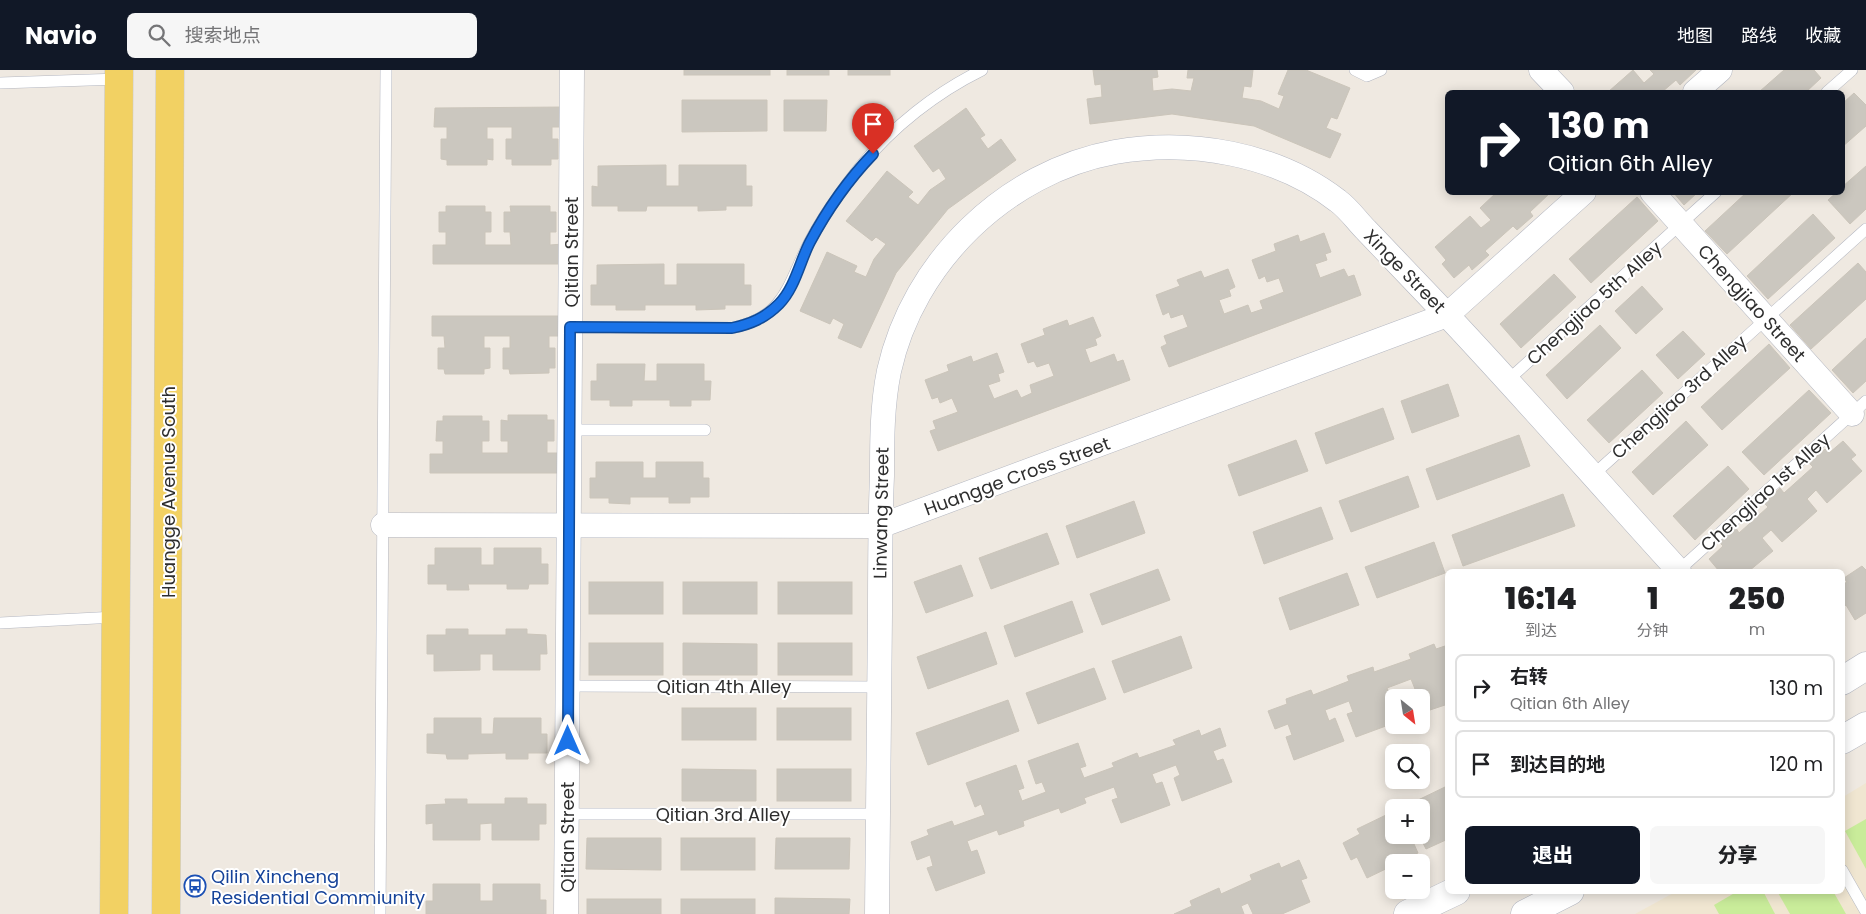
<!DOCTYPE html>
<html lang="zh">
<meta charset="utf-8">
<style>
:root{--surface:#fff;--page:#f6f6f6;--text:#202124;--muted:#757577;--line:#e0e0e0;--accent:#111827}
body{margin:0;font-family:Poppins,"Noto Sans SC",sans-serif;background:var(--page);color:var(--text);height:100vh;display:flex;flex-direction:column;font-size:19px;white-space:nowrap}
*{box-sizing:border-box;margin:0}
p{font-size:16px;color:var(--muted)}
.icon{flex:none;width:28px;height:28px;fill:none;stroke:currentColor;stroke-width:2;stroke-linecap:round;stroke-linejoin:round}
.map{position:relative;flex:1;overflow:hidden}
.drawer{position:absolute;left:1445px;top:499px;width:400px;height:325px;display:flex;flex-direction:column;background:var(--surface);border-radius:8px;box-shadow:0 2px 12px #0003}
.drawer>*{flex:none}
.hud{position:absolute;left:1445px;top:20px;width:400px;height:105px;border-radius:8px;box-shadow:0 2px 12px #0003;background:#111827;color:#fff;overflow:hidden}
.needle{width:32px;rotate:150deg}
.buttons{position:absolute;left:1385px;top:619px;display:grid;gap:10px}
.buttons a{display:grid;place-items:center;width:45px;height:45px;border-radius:8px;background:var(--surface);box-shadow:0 2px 12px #0003;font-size:25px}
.pin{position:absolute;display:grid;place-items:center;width:42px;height:42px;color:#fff;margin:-51px -21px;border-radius:50% 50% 50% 0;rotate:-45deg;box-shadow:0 0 5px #0007}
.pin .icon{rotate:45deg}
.me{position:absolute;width:55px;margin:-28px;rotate:0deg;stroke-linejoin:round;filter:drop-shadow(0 0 4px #0008)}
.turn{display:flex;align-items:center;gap:18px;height:105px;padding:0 20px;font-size:22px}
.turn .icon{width:65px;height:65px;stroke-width:2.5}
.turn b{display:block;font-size:35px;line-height:42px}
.eta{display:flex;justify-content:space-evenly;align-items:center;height:85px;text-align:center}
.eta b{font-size:30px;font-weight:800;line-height:35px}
.action{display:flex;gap:10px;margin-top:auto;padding:10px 20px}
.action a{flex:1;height:58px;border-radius:8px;background:var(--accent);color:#fff;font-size:20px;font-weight:800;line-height:58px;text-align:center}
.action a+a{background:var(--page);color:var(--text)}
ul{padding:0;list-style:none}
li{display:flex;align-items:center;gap:15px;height:68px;margin:0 10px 8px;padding:0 10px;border:2px solid var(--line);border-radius:8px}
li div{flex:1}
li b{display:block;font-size:19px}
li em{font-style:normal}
header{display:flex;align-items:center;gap:30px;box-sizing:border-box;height:70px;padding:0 25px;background:var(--accent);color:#fff}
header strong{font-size:24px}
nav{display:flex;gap:28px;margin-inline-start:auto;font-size:18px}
.search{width:350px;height:45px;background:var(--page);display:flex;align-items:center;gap:12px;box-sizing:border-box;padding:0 18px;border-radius:8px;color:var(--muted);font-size:19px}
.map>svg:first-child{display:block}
.education{fill:#f0e6d1}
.pitch{fill:#c9ec9a}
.building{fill:#cbc7bf;stroke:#cbc5ba}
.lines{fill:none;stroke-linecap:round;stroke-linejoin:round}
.service-casing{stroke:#b4b7c1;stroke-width:12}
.minor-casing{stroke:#b4b7c1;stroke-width:25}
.secondary-casing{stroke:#b4b7c1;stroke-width:29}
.primary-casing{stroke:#c9c9c9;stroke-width:29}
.service{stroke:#fff;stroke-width:11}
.minor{stroke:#fff;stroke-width:24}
.secondary{stroke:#fff;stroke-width:28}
.primary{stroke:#f2d163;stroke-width:28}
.route-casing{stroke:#114b97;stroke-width:12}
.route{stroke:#1a73e8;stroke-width:9}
.labels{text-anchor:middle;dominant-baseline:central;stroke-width:4;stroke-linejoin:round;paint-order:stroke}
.street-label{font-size:18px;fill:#2e2e2e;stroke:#fff}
.transit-label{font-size:18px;fill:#164399;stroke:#fff;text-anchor:start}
</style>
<header>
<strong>Navio</strong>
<div class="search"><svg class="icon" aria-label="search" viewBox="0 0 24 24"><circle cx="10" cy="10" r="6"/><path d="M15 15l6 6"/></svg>搜索地点</div>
<nav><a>地图</a><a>路线</a><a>收藏</a></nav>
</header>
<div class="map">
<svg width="1866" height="844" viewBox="0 0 1866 844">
<rect width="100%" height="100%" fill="#efe9e1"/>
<path class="education" d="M 1866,713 L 1866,844 L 1635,844 L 1677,821 L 1842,821 L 1843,727 Z"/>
<g class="pitch">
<path d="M 1866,749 L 1866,799 L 1845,761 Z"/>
<path d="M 1738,821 L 1763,821 L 1775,844 L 1719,844 L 1714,835 Z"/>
<path d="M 1777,821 L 1833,821 L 1846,844 L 1790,844 Z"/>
</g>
<g class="building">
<rect x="684" y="0" width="86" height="5"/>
<rect x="787" y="0" width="42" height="5"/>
<rect x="848" y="0" width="42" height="5"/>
<path d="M 1093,0 L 1157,0 L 1158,7 L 1152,8 L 1153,21 L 1172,19 L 1191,21 L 1194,8 L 1187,8 L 1188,0 L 1253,0 L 1251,17 L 1244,16 L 1242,28 L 1261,31 L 1279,39 L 1284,26 L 1278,24 L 1288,0 L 1306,0 L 1350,18 L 1337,49 L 1331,47 L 1326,58 L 1341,64 L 1330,88 L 1254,56 L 1172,44 L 1090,54 L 1087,29 L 1102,27 L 1101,14 L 1095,15 Z"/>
<path d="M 1633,0 L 1644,13 L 1654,4 L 1650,0 L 1696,0 L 1680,15 L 1676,10 L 1662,22 L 1608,22 Z"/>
<path d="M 1784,0 L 1814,0 L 1821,8 L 1806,22 L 1759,22 Z"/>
<path d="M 1854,23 L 1866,35 L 1866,56 L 1842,77 L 1842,34 Z"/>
<path d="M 682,30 L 767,30 L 767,61 L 682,62 Z"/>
<path d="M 784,30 L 827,30 L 826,61 L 784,61 Z"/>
<path d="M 565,37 L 565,57 L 552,57 L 552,69 L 558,69 L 558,89 L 551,89 L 551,95 L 512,95 L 512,89 L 506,89 L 506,69 L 512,69 L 512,57 L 487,57 L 487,69 L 493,69 L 493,90 L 487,89 L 487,95 L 447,95 L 447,90 L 441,89 L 441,69 L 447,69 L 447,57 L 434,57 L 435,38 Z"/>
<path d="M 966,38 L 985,65 L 980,68 L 988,79 L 1001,69 L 1016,90 L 948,139 L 896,203 L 861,278 L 838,268 L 844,254 L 833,248 L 830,254 L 800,241 L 827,182 L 857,196 L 854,202 L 866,207 L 874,189 L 886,174 L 876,167 L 872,171 L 846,151 L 887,101 L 913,122 L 908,127 L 918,135 L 930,120 L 946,109 L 939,98 L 933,102 L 914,76 Z"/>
<path d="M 666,95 L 666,116 L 679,116 L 679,95 L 746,95 L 746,116 L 752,116 L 752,136 L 726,136 L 726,140 L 698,141 L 698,136 L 647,136 L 646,141 L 618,141 L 618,136 L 592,136 L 592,116 L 598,117 L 598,96 Z"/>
<path d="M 1866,96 L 1866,139 L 1850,154 L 1828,130 L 1837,122 L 1842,122 L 1842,117 Z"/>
<path d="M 1497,122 L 1551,122 L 1530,142 L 1533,146 L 1517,160 L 1513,156 L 1485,181 L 1489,185 L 1472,200 L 1469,195 L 1454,208 L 1442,194 L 1446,190 L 1435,177 L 1470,146 L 1481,158 L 1491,150 L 1480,138 Z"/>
<path d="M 1673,122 L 1698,122 L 1684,135 Z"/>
<path d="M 1747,122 L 1794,122 L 1727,184 L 1705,161 Z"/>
<path d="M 1637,127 L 1658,151 L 1591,213 L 1569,189 Z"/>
<path d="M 446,136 L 485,136 L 485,142 L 491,142 L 491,162 L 485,162 L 485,175 L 511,175 L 510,162 L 504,162 L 504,142 L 511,142 L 510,136 L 550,136 L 550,142 L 556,142 L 556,162 L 550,162 L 550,175 L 563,174 L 563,194 L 433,194 L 433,175 L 446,175 L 446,162 L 439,162 L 439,142 L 446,142 Z"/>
<path d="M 1813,144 L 1835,168 L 1768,229 L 1747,206 Z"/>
<path d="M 1324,163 L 1331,182 L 1325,184 L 1327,190 L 1315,194 L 1320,208 L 1344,199 L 1348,207 L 1354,205 L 1361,225 L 1169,297 L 1161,277 L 1167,274 L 1164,266 L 1188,257 L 1183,244 L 1171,248 L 1169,242 L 1163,245 L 1156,225 L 1180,216 L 1177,210 L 1201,201 L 1204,208 L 1228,199 L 1235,217 L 1229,220 L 1231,226 L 1219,230 L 1224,244 L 1248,235 L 1251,243 L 1263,239 L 1260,231 L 1284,222 L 1279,208 L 1267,212 L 1265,206 L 1259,209 L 1252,190 L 1276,181 L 1274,174 L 1298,165 L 1300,172 Z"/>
<path d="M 1858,193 L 1866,202 L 1866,229 L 1811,279 L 1790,255 Z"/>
<path d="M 664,194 L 664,215 L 677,215 L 677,194 L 744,194 L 744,215 L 751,215 L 751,235 L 725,235 L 725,239 L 696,240 L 696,235 L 645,235 L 645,240 L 616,240 L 616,235 L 591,235 L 591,215 L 597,215 L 597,195 Z"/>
<path d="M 1554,204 L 1576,227 L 1521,278 L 1500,254 Z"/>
<path d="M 1642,216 L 1663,239 L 1636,264 L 1615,241 Z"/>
<path d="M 432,246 L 562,246 L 562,266 L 549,266 L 549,278 L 555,278 L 555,298 L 549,298 L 549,303 L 510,304 L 509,299 L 503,299 L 503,278 L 510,278 L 510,266 L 484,266 L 484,278 L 490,278 L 490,298 L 484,299 L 484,304 L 445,304 L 444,299 L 438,299 L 438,278 L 445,278 L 444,266 L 432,266 Z"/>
<path d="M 1093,247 L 1101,266 L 1095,269 L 1097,275 L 1085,279 L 1090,293 L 1114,284 L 1117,292 L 1123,290 L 1130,310 L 938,381 L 930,361 L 936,359 L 933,351 L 958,342 L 952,328 L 940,333 L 938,327 L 932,329 L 925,310 L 949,301 L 947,295 L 971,286 L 973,292 L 997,283 L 1004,302 L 998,304 L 1000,311 L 988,315 L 994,329 L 1017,320 L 1021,328 L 1032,323 L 1030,315 L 1054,306 L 1049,293 L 1037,297 L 1034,291 L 1028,293 L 1021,274 L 1045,265 L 1043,259 L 1067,250 L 1069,256 Z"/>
<path d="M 1600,255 L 1621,278 L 1567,329 L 1546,305 Z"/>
<path d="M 1683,261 L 1705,284 L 1678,309 L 1656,285 Z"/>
<path d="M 1866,268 L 1866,311 L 1853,323 L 1832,300 Z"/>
<path d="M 1769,274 L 1790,298 L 1722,360 L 1701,337 Z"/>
<path d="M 597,294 L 645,294 L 644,311 L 657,311 L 657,294 L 704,294 L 704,311 L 711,311 L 710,330 L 691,330 L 691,336 L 670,336 L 670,330 L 632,330 L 632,336 L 610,336 L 610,330 L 591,330 L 591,311 L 597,311 Z"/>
<path d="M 1642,300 L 1663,323 L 1609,373 L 1587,350 Z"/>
<path d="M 1448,314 L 1459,346 L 1412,363 L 1401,331 Z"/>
<path d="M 1809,320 L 1831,343 L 1764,405 L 1742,382 Z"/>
<path d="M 1383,338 L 1394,369 L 1326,394 L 1315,363 Z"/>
<path d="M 508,345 L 547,345 L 547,350 L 554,350 L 554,371 L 547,371 L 547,383 L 560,383 L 560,403 L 430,403 L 430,384 L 443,384 L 443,371 L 436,371 L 437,351 L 443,351 L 443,346 L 482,346 L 482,351 L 489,351 L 489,371 L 482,371 L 482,383 L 508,383 L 508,371 L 501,371 L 501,350 L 508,351 Z"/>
<path d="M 1686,351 L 1708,375 L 1653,425 L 1632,402 Z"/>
<path d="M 1519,365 L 1530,396 L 1437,430 L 1426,399 Z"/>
<path d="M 1296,370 L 1308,401 L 1239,426 L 1228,395 Z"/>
<path d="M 1843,371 L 1856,385 L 1851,389 L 1862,401 L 1827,433 L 1816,420 L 1807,429 L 1817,441 L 1782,472 L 1771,460 L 1762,468 L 1773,481 L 1749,501 L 1726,499 L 1719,501 L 1709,489 L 1723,476 L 1719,472 L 1736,458 L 1739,463 L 1768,437 L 1764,433 L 1780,418 L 1784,423 L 1813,397 L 1809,393 L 1825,379 L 1829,383 Z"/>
<path d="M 596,392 L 643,392 L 643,408 L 656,408 L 656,392 L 703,392 L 703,408 L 709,408 L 709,427 L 690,427 L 690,433 L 669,433 L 669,427 L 630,427 L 630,434 L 609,433 L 609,428 L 590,428 L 590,408 L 596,408 Z"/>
<path d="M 1728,396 L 1749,419 L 1695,470 L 1673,446 Z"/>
<path d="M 1408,406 L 1419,437 L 1351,462 L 1339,431 Z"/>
<path d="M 1563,424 L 1575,456 L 1463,496 L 1452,465 Z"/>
<path d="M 1134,431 L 1145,463 L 1077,488 L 1066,456 Z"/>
<path d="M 1321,437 L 1333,469 L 1264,494 L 1253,462 Z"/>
<path d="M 1047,463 L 1059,494 L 991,519 L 979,488 Z"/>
<path d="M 1434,472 L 1445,503 L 1377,528 L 1365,497 Z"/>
<path d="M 435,478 L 481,478 L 481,495 L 494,495 L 494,478 L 541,478 L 541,494 L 548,494 L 548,514 L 529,514 L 528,519 L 507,519 L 507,514 L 468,514 L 469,520 L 447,520 L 447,514 L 428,514 L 428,495 L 435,495 Z"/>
<path d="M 961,495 L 973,526 L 926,543 L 914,512 Z"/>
<path d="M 1862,496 L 1866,500 L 1866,543 L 1855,550 L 1846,535 L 1842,538 L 1842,515 L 1847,512 L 1844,508 Z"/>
<path d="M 1158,499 L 1170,530 L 1102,555 L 1090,524 Z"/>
<path d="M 1347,503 L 1359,535 L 1290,560 L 1279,528 Z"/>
<rect x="589" y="512" width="74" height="32"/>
<rect x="683" y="512" width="74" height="32"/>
<rect x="778" y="512" width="74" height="32"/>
<path d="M 1072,531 L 1083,562 L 1015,587 L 1004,556 Z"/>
<path d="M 446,559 L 468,559 L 468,565 L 506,565 L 506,559 L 527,559 L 527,564 L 546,565 L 547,584 L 540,584 L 540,600 L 493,600 L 493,584 L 480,584 L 480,600 L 434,601 L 434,584 L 427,584 L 427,565 L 446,565 Z"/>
<path d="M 986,562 L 997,594 L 928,619 L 917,587 Z"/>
<path d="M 1181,566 L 1192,598 L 1124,623 L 1112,591 Z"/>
<rect x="589" y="573" width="74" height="32"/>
<path d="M 683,573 L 757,574 L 757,605 L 683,605 Z"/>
<rect x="778" y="573" width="74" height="32"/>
<path d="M 1434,574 L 1436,579 L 1448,575 L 1448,634 L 1421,643 L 1421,628 L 1411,628 L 1409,621 L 1415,619 L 1411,609 L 1387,618 L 1391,628 L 1397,626 L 1397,628 L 1394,628 L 1394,653 L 1356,667 L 1347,644 L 1353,642 L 1349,631 L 1325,640 L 1329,651 L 1335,648 L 1344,671 L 1294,690 L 1286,667 L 1292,665 L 1288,654 L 1275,659 L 1268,641 L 1287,634 L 1286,629 L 1311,620 L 1313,625 L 1349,611 L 1347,606 L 1373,597 L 1374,602 L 1411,589 L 1409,584 Z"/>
<path d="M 1094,598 L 1106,629 L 1038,654 L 1026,623 Z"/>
<path d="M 1008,630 L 1019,661 L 928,695 L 916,663 Z"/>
<rect x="682" y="638" width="74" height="32"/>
<rect x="777" y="638" width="74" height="32"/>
<path d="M 434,648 L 481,648 L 481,664 L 493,664 L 494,648 L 541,648 L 541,664 L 547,664 L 547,683 L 528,683 L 528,689 L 506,689 L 506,683 L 468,684 L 468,689 L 447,689 L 446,684 L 427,683 L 427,664 L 434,664 Z"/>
<path d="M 1220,658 L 1226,676 L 1213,681 L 1217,691 L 1223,689 L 1232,712 L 1182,731 L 1174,708 L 1180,705 L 1176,695 L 1152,704 L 1156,714 L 1162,712 L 1170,735 L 1121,753 L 1112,730 L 1118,728 L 1114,717 L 1084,728 L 1086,733 L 1061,743 L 1059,738 L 1023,751 L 1024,756 L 999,765 L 997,760 L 967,771 L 971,782 L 977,780 L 985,803 L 936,821 L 927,798 L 933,796 L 930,785 L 917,790 L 911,772 L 929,765 L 927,760 L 952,751 L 954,756 L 985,745 L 981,734 L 975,737 L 966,713 L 1016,695 L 1024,718 L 1018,720 L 1022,731 L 1046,722 L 1042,712 L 1036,714 L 1028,691 L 1078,673 L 1086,696 L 1080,698 L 1084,708 L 1114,697 L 1112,693 L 1137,683 L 1139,688 L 1176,675 L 1173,670 L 1199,660 L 1201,666 Z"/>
<path d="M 682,699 L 756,700 L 756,731 L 682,731 Z"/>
<rect x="777" y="699" width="74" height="32"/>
<path d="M 1445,717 L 1448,722 L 1448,769 L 1426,779 L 1419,765 L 1421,765 L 1421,738 L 1415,738 L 1419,736 L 1416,731 Z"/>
<path d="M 505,728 L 527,728 L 527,734 L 546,734 L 546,754 L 539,754 L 539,770 L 492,770 L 492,753 L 480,754 L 480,770 L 433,770 L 433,753 L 426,754 L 426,735 L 446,734 L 445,729 L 467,729 L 467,734 L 505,734 Z"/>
<path d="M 1386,745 L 1388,750 L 1394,748 L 1394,765 L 1410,765 L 1418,783 L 1394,792 L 1394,795 L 1367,808 L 1357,787 L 1351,790 L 1343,773 L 1360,764 L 1357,759 Z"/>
<path d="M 587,768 L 661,768 L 661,800 L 586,799 Z"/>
<rect x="681" y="768" width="74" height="32"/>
<path d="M 776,768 L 850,768 L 849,799 L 775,799 Z"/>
<path d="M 1299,790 L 1307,808 L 1301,810 L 1310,832 L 1282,844 L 1253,844 L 1248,833 L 1241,836 L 1244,844 L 1174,844 L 1192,836 L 1190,831 L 1219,818 L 1221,824 L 1252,810 L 1250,805 L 1279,793 L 1281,798 Z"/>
<path d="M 433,814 L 480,814 L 480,831 L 493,831 L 493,814 L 540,814 L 540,830 L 546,830 L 546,844 L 426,844 L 426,831 L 433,831 Z"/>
<path d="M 775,828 L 850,829 L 849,844 L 775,844 Z"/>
<rect x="587" y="829" width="74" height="15"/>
<rect x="681" y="829" width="74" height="15"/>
</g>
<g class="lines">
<g class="service-casing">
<g id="service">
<path d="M 1355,0 L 1367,6 L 1381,0"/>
<path d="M 0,13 L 119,9"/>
<path d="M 1827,22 L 1852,0"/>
<path d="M 570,257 L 732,258 C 785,247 787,216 809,173 C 823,146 841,121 860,97 C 892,57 937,22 982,0"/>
<path d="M 1507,311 L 1716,122"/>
<path d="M 570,360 L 705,360"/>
<path d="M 1592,406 L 1866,159"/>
<path d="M 1678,501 L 1866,331"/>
<path d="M 0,553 L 116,547"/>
<path d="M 568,616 L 879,617"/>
<path d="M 567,744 L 878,744"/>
<path d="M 1842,800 L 1866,842"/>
<path d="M 380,844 L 386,0"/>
</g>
</g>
<g class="minor-casing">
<g id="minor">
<path d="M 1541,0 L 1562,22"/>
<path d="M 1695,22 L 1720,0"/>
<path d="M 1652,122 L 1852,344"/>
<path d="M 383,455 L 880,456 L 1447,245 L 1584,122"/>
<path d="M 566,844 L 572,0"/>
<path d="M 877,844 C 878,744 879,644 880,544 C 880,498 880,452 882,406 C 882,371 882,335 889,301 C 913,192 1006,102 1115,82 C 1190,69 1276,83 1338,131 C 1349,139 1357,151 1366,160 C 1387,182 1407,203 1428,225 C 1514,315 1595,409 1679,501"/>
</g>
</g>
<g class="secondary-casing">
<g id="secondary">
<path d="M 1842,611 L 1866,596"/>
<path d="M 1842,670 L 1866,656"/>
<path d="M 1408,844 L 1456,821"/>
<path d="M 1525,844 L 1570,821"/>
</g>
</g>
<g class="primary-casing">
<g id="primary">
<path d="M 114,844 L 119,0"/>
<path d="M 166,844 L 170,0"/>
</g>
</g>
<use href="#service" class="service"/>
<use href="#minor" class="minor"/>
<use href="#secondary" class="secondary"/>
<use href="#primary" class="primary"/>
</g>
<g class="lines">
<g class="route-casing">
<path id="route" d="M 568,671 L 570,257 L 732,258 C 751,254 765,248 779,234 C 795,218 800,191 810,172 C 827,140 848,110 873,84"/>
</g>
<use href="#route" class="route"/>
</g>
<defs>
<g id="bus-ring" transform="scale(1.125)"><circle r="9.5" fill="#fff" stroke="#1a4fb4" stroke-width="1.5"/><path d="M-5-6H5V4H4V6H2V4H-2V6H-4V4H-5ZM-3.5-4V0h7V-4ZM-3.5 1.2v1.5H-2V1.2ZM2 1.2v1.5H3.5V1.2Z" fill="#1a4fb4"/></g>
</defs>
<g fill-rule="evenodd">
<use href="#bus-ring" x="195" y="816"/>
</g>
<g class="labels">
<g class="street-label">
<text transform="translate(571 182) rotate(-90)">Qitian Street</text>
<text transform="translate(1405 201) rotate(46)">Xinge Street</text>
<text transform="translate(1594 233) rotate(-42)">Chengjiao 5th Alley</text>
<text transform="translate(1752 233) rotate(48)">Chengjiao Street</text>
<text transform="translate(1679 327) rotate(-42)">Chengjiao 3rd Alley</text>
<text transform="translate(1017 406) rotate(-20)">Huangge Cross Street</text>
<text transform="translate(168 422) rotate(-90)">Huangge Avenue South</text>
<text transform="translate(1765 422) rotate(-42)">Chengjiao 1st Alley</text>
<text transform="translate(881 443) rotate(-89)">Linwang Street</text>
<text x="724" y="616">Qitian 4th Alley</text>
<text x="723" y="744">Qitian 3rd Alley</text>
<text transform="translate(567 767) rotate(-90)">Qitian Street</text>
</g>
<g class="transit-label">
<text x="211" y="806">Qilin Xincheng<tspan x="211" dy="21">Residential Commiunity</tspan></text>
</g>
</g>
</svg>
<div class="buttons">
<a><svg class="needle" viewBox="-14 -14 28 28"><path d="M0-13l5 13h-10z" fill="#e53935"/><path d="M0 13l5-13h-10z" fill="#757577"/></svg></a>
<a><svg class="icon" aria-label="search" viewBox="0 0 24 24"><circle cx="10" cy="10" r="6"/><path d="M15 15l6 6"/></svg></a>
<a>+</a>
<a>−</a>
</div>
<div class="pin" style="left:873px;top:84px;background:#d93025"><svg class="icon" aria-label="arrive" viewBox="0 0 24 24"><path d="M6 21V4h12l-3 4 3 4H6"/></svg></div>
<svg class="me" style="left:568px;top:671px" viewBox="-20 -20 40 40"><path d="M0-17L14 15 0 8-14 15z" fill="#1a73e8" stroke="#fff" stroke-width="4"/></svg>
<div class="hud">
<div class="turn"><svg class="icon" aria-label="right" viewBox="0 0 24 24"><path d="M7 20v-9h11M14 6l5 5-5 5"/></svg><div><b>130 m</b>Qitian 6th Alley</div></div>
</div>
<section class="drawer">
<div class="eta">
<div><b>16:14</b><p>到达</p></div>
<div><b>1</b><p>分钟</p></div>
<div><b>250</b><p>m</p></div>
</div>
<ul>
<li><svg class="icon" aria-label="right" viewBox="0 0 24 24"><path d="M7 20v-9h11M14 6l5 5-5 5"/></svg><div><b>右转</b><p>Qitian 6th Alley</p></div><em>130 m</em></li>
<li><svg class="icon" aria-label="arrive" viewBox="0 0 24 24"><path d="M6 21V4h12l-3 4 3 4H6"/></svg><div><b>到达目的地</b></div><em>120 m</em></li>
</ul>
<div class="action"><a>退出</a><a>分享</a></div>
</section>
</div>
